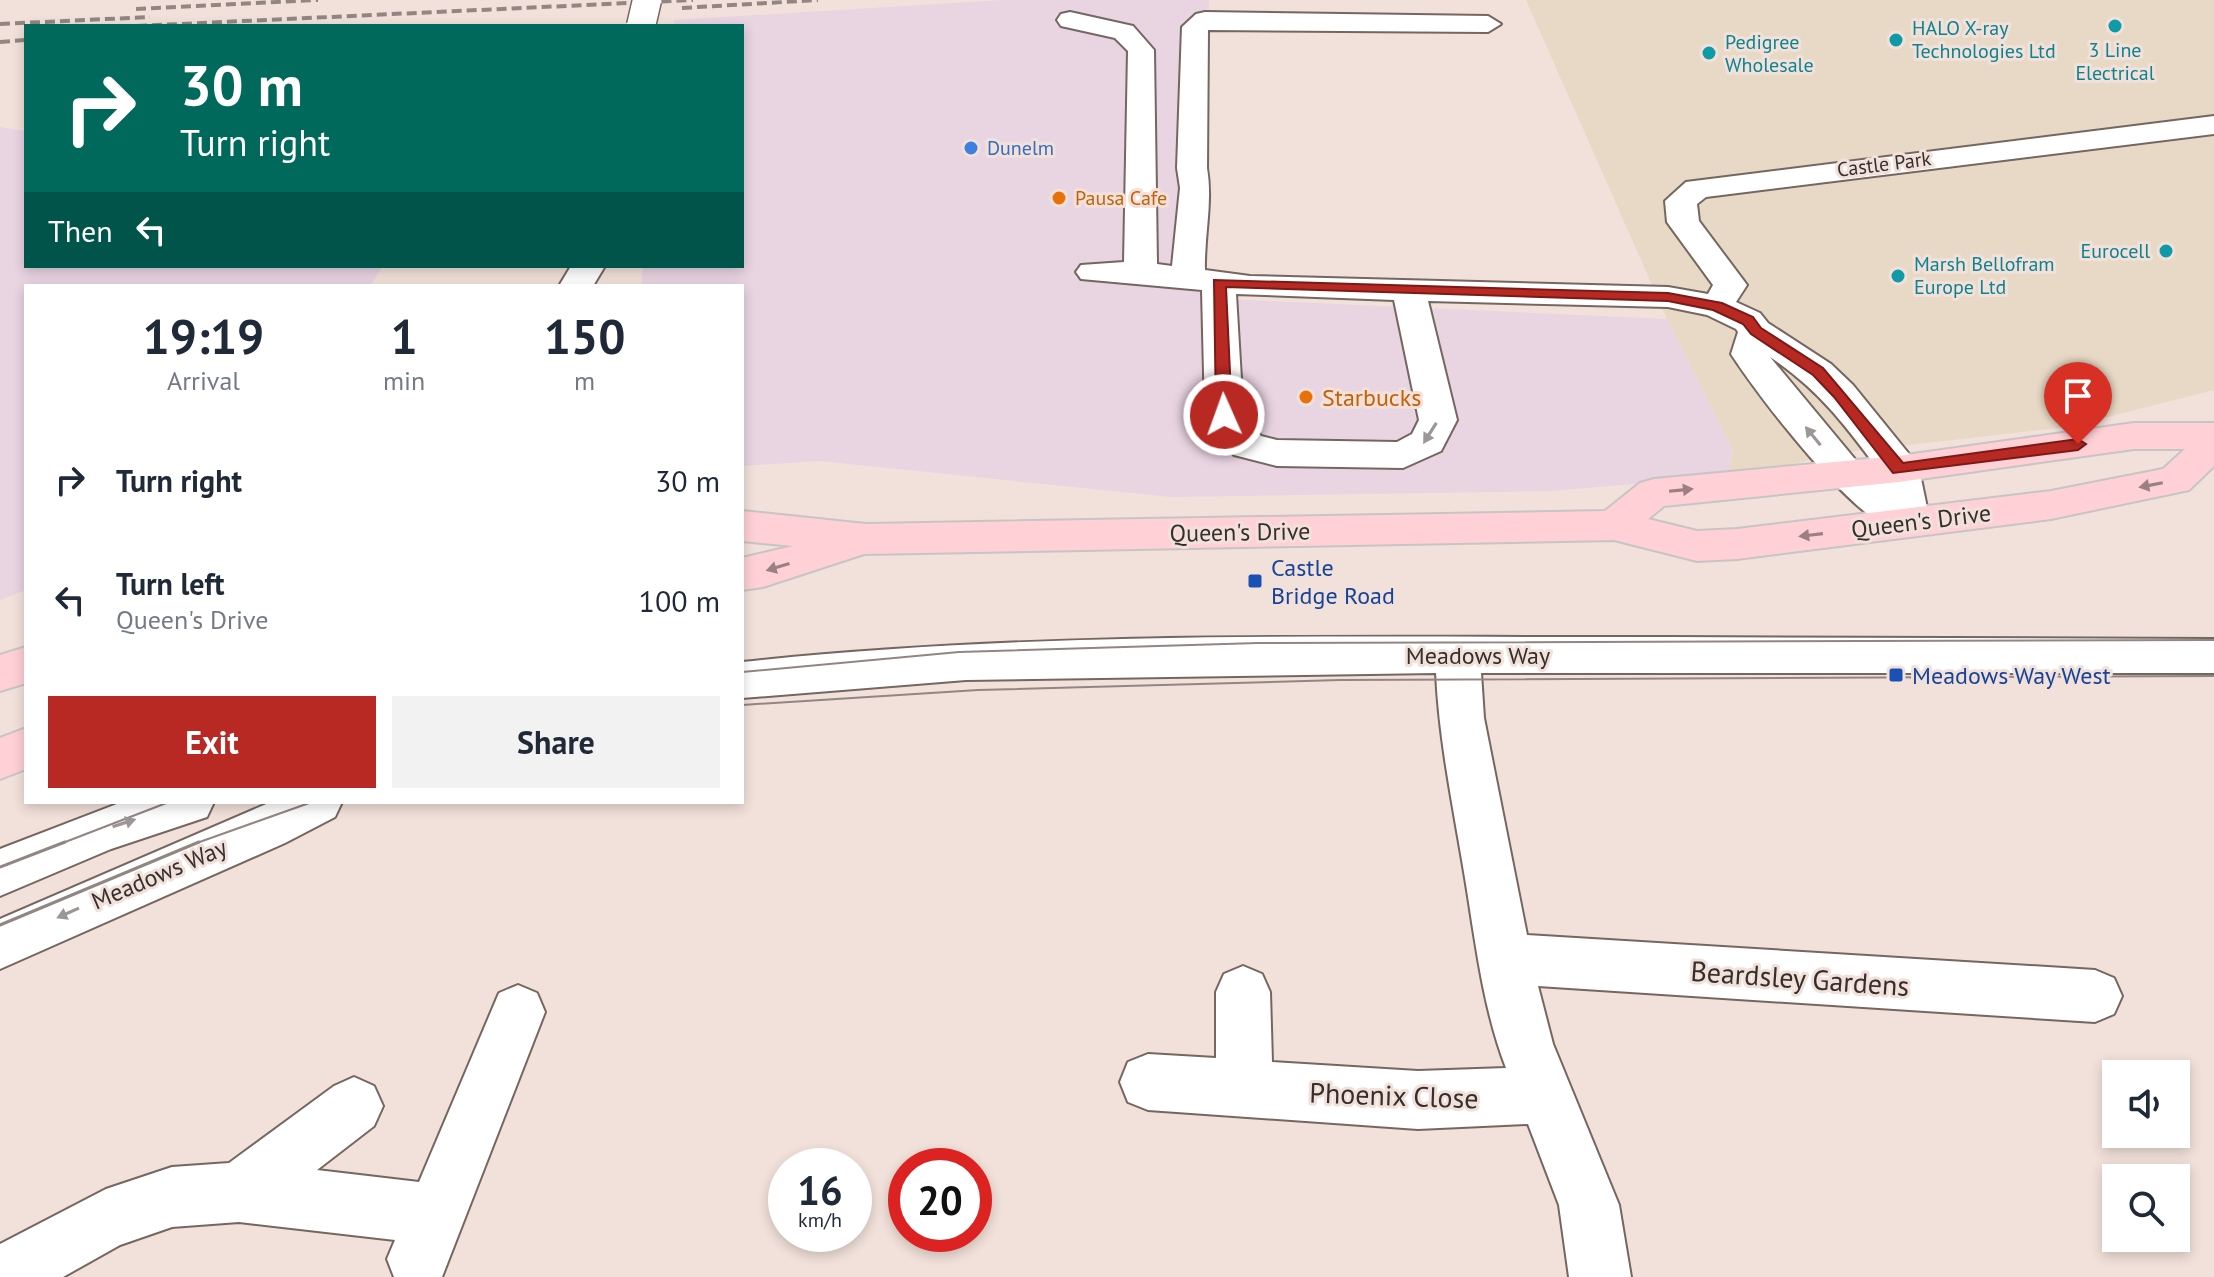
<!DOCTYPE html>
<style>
:root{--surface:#fff;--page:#f2f2f3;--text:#1f2937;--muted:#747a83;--accent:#b82924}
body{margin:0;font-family:"PT Sans",sans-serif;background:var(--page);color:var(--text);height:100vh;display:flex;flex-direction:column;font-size:30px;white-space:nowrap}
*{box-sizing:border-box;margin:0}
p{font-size:26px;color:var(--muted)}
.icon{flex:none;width:44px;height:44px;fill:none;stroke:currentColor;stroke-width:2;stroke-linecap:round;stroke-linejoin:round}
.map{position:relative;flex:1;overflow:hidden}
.drawer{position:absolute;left:24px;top:284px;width:720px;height:520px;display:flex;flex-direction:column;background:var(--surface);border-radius:0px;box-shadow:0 4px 12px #0003}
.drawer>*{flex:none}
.guide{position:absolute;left:24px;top:24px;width:720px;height:244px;border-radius:0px;box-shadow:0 4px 12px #0003;background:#00695c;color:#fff;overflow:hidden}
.controls{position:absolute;left:2102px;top:1060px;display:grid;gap:16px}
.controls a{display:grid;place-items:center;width:88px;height:88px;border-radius:0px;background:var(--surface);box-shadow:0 4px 12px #0003;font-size:40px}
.speed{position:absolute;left:768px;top:1148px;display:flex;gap:16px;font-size:40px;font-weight:700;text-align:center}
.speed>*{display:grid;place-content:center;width:104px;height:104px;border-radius:50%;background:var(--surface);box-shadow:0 4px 12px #0003;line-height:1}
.speed small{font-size:20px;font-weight:400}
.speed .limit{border:12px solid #d22;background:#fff;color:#111}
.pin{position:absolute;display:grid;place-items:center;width:68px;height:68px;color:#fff;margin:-82px -34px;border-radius:50% 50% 50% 0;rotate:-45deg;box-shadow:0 0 8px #0007}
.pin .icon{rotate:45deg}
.me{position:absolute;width:88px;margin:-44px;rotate:358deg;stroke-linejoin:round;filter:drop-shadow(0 0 6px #0008)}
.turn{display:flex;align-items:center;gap:28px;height:168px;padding:0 24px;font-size:36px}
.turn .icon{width:104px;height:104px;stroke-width:2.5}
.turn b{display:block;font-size:56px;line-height:68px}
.then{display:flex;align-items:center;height:76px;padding:0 24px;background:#0003;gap:16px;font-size:30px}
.eta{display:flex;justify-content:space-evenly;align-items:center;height:136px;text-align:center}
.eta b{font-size:48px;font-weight:600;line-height:56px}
.action{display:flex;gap:16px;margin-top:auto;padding:16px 24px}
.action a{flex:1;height:92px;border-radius:0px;background:var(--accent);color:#fff;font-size:32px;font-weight:600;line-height:92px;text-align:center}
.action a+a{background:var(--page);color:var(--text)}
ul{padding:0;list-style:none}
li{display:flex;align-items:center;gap:24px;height:120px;padding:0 24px}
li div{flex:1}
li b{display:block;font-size:30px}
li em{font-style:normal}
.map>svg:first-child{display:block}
.commercial{fill:#e9d4e2}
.industrial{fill:#e8d9c6}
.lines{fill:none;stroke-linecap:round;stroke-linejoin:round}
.minor-casing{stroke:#756660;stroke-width:4}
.major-casing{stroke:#c6c5c4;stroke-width:4}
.minor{fill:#fff;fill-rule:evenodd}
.major{fill:#ffd0d6;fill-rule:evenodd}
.tram-far1{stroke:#918681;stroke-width:2}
.tram{stroke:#918681;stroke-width:3}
.rail{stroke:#918681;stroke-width:4;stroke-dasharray:10 5;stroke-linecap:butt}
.minor-bridge-casing{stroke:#756660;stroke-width:31;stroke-linecap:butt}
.minor-bridge{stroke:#fff;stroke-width:28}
.oneway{fill:#9a9796}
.oneway2{fill:#9a8081}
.route{fill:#b82924;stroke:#781b17;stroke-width:2}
.culture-dot{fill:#0f9aa8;stroke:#f2e1da;stroke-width:3}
.shop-dot{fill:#3f7fe0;stroke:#f2e1da;stroke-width:3}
.food-dot{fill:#e8710a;stroke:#f2e1da;stroke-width:3}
.transit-dot{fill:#1a4fb4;stroke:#f2e1da;stroke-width:3}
.labels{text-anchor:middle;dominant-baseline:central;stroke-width:6;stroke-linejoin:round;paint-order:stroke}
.far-culture-label{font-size:20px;fill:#0d838f;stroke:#f2e1da;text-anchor:start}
.far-shop-label{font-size:20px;fill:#366cbe;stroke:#f2e1da;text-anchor:start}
.far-street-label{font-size:20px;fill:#352f2c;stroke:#f2e1da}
.far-food-label{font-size:20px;fill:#c56008;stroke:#f2e1da;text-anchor:start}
.food-label{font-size:24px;fill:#c56008;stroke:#f2e1da;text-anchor:start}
.street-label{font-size:24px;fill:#352f2c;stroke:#f2e1da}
.transit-label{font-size:24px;fill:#164399;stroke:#f2e1da;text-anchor:start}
.near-street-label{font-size:28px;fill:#352f2c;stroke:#f2e1da}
</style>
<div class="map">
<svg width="2214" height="1277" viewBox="0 0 2214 1277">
<rect width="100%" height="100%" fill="#f2e1da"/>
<g class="commercial">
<path d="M 1002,0 L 1209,0 L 1203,298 L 1667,319 L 1732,449 L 1729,476 L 1551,491 L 1171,497 L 819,461 L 742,466 L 742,286 L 641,286 L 643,266 L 742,266 L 742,26 L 674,26 L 674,20 Z"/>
<path d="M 0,127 L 26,131 L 26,266 L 383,266 L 370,286 L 26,286 L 26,590 L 0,600 Z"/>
</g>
<path class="industrial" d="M 1526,0 L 2214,0 L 2214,390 L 2068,427 L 1857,451 L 1729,476 L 1732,449 L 1667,319 Z"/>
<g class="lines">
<g class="minor-casing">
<g id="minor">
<path d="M 1070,12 L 1133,26 L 1154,50 L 1157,264 L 1172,266 L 1180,188 L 1177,168 L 1182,27 L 1196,14 L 1205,12 L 1488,16 L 1501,24 L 1488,32 L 1208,30 L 1207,168 C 1213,202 1204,236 1205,270 L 1250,276 L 1668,287 L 1708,294 L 1713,285 L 1667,222 L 1665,201 L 1686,182 L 2214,116 L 2214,134 L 1706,197 L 1697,204 L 1699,221 L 1747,285 L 1736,302 L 1760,313 L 1768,323 L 1831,364 L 1853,385 L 1913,459 L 1919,469 L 1930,522 L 1924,532 C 1918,534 1913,537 1906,535 C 1857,527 1759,397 1731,354 L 1738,332 L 1736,329 L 1707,315 L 1668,307 L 1428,301 L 1457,420 L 1441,451 L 1403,468 L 1277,466 L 1234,455 L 1205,415 L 1202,290 L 1081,279 L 1076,272 L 1081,265 L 1124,262 L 1128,51 L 1115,38 L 1061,26 L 1057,20 L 1061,14 ZM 1236,294 L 1394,300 L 1419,420 L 1412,434 L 1397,442 L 1277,440 L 1261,436 L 1243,413 ZM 1770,357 C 1819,390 1845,425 1880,472 L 1882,481 L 1859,464 Z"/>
<path d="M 571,266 L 605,266 L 593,286 L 559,286 Z"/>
<path d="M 1668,637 L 2214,639 L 2214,673 L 1481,673 L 1484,718 L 1527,935 L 2095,970 L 2114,978 L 2122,996 L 2114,1014 L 2095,1022 L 1538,986 L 1553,1044 L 1619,1205 L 1631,1277 L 1569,1277 L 1559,1205 L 1528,1124 L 1418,1129 L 1148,1110 L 1128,1102 L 1120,1082 L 1128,1062 L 1148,1054 L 1216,1058 L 1216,992 L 1224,974 L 1243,966 L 1262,974 L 1270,992 L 1272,1062 L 1418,1071 L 1506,1068 C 1482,1006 1475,937 1464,872 C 1453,806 1439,740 1436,673 L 966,680 L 742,698 L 742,662 C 1049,629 1360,638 1668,637 Z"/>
<path d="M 122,802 L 214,802 L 207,817 L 111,849 L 0,896 L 0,849 Z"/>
<path d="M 271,802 L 342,802 L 335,817 L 285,843 L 0,969 L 0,919 Z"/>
<path d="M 518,985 L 537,993 L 545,1012 L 442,1277 L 394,1277 L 387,1259 L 395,1240 L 239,1222 L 172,1227 L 120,1245 L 63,1277 L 0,1277 L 0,1244 L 106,1189 L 172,1167 L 229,1163 L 334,1086 L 354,1077 L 374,1086 L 383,1106 L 374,1126 L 317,1170 L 419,1182 L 499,993 Z"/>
</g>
</g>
<g class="major-casing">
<g id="major">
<path d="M 2134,423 L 2214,423 L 2214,466 L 2189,490 L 2051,519 L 1737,559 L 1697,561 L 1614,540 L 864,554 L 763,587 L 742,590 L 742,558 L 793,546 L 742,541 L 742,511 L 866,524 L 1605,511 L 1640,483 L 1654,479 L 1899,456 ZM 2134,449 L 2185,449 L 2163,469 L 2051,491 L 1737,529 L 1697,531 L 1648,519 L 1664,506 L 1899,482 Z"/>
<path d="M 26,647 L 26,683 L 0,691 L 0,655 Z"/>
<path d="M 26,728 L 26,769 L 0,779 L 0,738 Z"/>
</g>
</g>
<use href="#minor" class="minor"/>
<use href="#major" class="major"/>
<g class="tram-far1">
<path d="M 742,672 L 959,652 L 1258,643 L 2214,640"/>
<path d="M 742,705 L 978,690 L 1340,680 L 2214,676"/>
<path d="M 60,844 L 169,802"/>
<path d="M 194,844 L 312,802"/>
</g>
<g class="tram">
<path d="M 0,867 L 65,842"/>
<path d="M 0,925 L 199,842"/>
</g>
<g class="rail">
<path d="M 682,8 L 818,0"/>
<path d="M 136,9 L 318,0"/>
<path d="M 0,24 L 150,17"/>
<path d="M 137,26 L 693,0"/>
<path d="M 0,42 L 26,40"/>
</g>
<g class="minor-bridge-casing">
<path id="minor-bridge" d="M 641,26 L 647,0"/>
</g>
<use href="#minor-bridge" class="minor-bridge"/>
</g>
<defs><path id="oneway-solid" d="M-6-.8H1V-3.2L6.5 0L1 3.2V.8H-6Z" transform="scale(2)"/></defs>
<g class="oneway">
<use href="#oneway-solid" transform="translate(1430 433) rotate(122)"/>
<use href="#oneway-solid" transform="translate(1813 436) rotate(-129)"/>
<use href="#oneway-solid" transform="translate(124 823) rotate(-18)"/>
<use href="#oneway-solid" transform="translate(68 913) rotate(156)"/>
</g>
<g class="oneway2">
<use href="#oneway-solid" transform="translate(2151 485) rotate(169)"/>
<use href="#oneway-solid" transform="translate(1681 490) rotate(-6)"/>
<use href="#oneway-solid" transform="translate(1811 535) rotate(173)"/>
<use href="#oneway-solid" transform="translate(778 567) rotate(163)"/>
</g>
<path class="route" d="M 1214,280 L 1668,293 L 1722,303 L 1753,317 L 1761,328 L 1823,368 L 1903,463 L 2078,439 L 2086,444 L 2078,450 L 1893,473 L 1834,397 L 1813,375 L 1751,334 L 1743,324 L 1713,310 L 1668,301 L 1226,287 L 1232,415 L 1224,421 L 1216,415 Z"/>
<g class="culture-dot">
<circle cx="2115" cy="26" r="8"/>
<circle cx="1896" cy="40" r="8"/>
<circle cx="1709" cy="53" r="8"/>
<circle cx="2166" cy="251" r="8"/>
<circle cx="1898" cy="276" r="8"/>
</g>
<circle class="shop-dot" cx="971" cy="148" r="8"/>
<g class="food-dot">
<circle cx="1059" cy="198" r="8"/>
<circle cx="1306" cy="397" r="8"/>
</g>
<g class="transit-dot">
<rect x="1247" y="573" width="16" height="16" rx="4"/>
<rect x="1888" y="667" width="16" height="16" rx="4"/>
</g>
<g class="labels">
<g class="far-culture-label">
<text x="1912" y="28">HALO X-ray<tspan x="1912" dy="23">Technologies Ltd</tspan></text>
<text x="1725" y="42">Pedigree<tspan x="1725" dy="23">Wholesale</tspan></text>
<text x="2115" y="50" text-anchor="middle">3 Line<tspan x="2115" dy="23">Electrical</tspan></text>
<text x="2150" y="251" text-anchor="end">Eurocell</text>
<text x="1914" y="264">Marsh Bellofram<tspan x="1914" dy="23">Europe Ltd</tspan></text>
</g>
<g class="far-shop-label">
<text x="987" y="148">Dunelm</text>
</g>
<g class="far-street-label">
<text transform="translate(1884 164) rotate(-7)">Castle Park</text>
</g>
<g class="far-food-label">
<text x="1075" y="198">Pausa Cafe</text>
</g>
<g class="food-label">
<text x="1322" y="397">Starbucks</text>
</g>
<g class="street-label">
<text transform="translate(1921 521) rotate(-7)">Queen's Drive</text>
<text transform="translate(1240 532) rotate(-1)">Queen's Drive</text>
<text x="1478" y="655">Meadows Way</text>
<text transform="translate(159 874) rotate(-23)">Meadows Way</text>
</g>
<g class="transit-label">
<text x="1271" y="567">Castle<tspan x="1271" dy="28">Bridge Road</tspan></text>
<text x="1912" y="675">Meadows Way West</text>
</g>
<g class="near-street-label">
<text transform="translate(1800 978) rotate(4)">Beardsley Gardens</text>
<text transform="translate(1394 1095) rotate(2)">Phoenix Close</text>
</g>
</g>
</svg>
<div class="controls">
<a><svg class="icon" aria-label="sound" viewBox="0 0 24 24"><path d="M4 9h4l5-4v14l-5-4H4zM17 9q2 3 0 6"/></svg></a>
<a><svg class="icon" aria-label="search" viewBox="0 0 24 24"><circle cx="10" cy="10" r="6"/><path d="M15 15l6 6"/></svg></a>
</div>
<div class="speed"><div>16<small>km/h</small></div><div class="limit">20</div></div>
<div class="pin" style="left:2078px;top:444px;background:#d93025"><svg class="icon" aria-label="arrive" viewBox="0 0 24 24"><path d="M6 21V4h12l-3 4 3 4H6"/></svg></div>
<svg class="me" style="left:1224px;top:415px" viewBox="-20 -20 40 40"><circle r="17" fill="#b82924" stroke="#fff" stroke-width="3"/><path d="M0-11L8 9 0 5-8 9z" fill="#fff"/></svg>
<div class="guide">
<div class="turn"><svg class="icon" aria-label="right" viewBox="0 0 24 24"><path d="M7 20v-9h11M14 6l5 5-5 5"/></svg><div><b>30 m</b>Turn right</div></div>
<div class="then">Then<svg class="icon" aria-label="left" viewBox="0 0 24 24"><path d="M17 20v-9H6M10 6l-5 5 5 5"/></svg></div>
</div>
<section class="drawer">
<div class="eta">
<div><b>19:19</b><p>Arrival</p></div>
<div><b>1</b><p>min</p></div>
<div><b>150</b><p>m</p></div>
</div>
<ul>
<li><svg class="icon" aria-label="right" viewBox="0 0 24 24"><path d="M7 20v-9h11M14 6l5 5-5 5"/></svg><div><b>Turn right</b></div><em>30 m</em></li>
<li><svg class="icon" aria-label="left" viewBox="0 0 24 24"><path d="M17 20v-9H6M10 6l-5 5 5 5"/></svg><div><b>Turn left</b><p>Queen's Drive</p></div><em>100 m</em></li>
</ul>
<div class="action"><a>Exit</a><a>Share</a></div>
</section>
</div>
